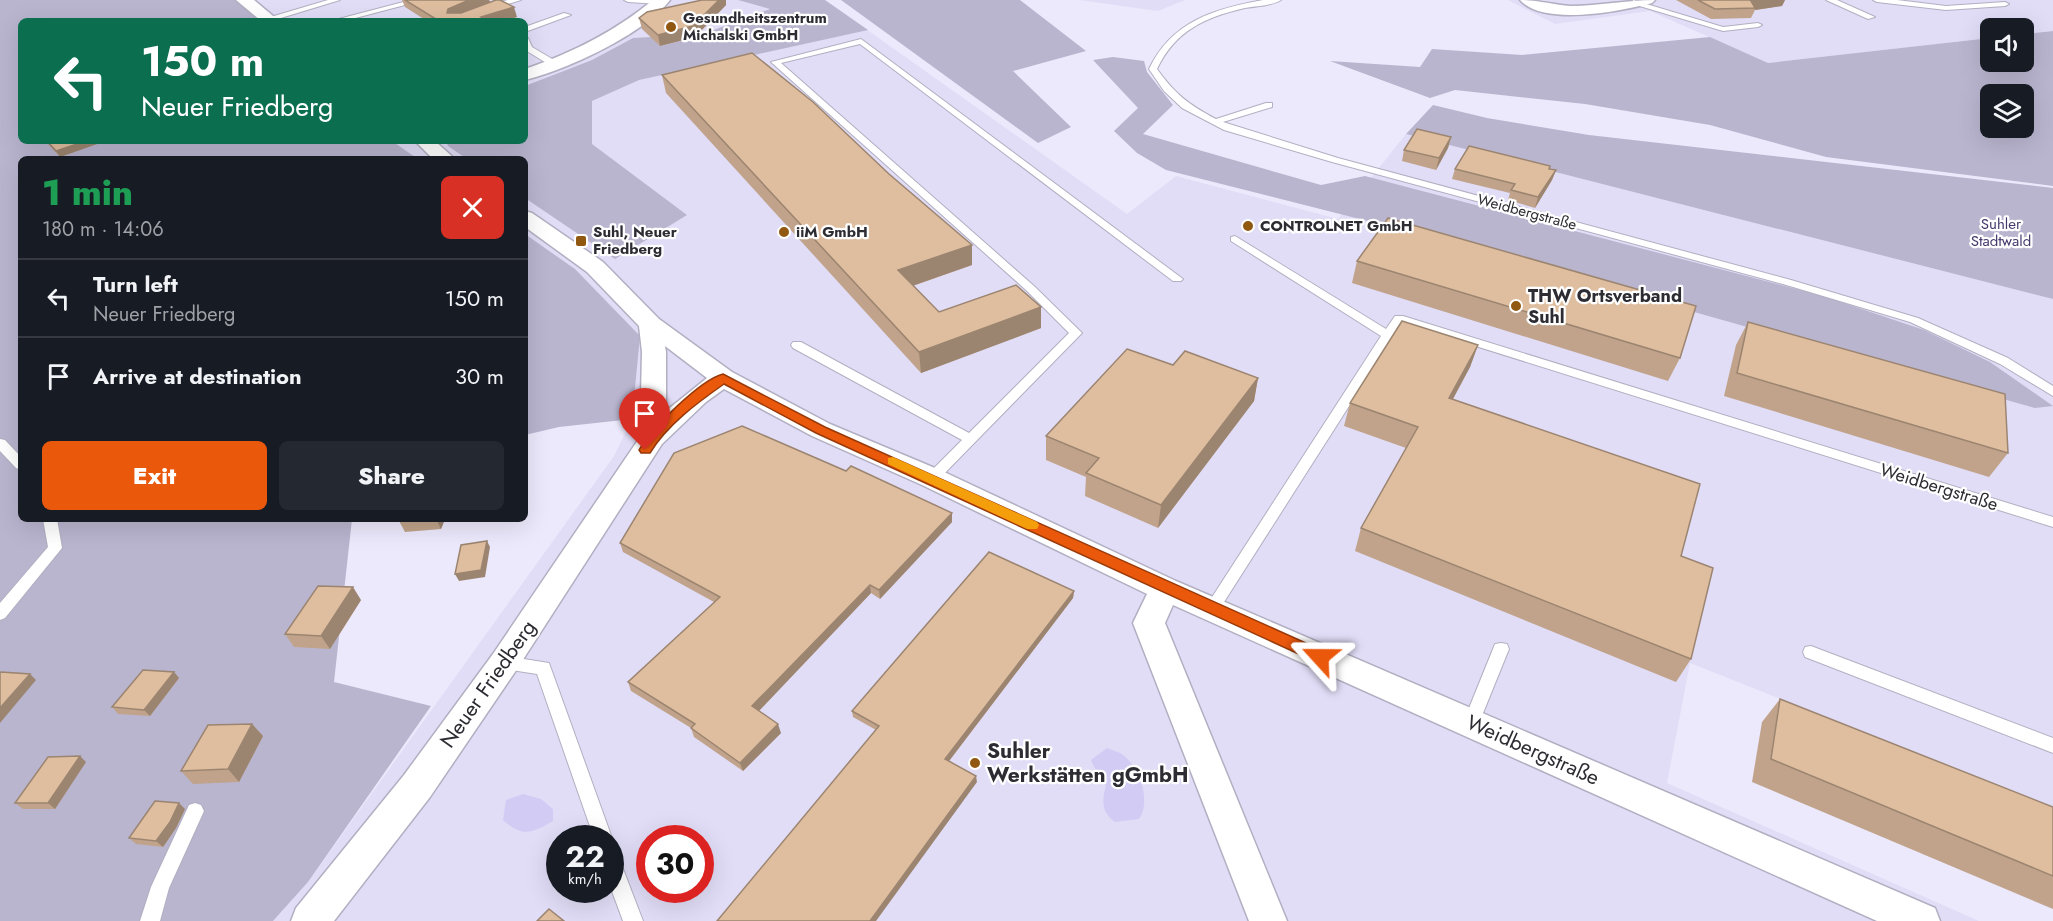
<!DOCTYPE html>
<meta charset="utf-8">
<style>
:root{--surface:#171b24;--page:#242831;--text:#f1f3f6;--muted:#9ea1a6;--line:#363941;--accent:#ea580c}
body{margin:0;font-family:Jost,sans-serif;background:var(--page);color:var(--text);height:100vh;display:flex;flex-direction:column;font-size:22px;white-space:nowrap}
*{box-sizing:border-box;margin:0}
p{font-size:20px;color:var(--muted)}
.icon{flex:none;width:33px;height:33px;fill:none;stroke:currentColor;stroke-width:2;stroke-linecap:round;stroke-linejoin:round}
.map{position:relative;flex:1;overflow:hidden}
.sheet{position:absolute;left:18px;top:156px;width:510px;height:366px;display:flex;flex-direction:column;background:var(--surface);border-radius:9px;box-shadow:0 6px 24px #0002}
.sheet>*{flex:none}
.banner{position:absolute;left:18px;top:18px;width:510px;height:126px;border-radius:9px;box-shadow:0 6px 24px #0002;background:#0b6e4f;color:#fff;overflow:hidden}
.buttons{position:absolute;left:1980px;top:18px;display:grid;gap:12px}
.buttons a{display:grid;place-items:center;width:54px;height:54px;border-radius:9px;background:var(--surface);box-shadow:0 6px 24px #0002;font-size:30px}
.speed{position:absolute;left:546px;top:825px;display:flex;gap:12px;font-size:30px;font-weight:700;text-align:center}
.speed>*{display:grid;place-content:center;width:78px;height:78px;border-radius:50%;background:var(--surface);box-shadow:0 6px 24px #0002;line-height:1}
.speed small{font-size:15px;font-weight:400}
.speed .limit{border:9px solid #d22;background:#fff;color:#111}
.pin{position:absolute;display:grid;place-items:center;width:51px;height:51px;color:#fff;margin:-62px -26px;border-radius:50% 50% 50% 0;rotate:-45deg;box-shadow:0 0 6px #0007}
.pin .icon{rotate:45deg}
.me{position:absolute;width:66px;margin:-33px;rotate:294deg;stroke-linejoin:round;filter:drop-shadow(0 0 4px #0008)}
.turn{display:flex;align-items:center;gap:21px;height:126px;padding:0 24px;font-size:27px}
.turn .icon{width:78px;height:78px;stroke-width:2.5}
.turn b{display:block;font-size:42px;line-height:51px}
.round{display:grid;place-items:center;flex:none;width:63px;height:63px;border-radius:9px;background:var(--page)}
.head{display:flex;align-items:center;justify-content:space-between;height:102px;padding:0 24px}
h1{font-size:36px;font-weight:800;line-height:45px;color:#1e9e55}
.cta{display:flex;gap:12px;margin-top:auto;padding:12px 24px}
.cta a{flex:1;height:69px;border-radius:9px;background:var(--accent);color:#fff;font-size:24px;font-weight:800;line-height:69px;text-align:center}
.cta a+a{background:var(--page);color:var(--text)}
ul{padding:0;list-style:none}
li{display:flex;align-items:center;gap:18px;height:78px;padding:0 24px;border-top:2px solid var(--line)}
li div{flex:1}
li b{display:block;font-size:22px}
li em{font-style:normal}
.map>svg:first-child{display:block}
.built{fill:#e1ddf7;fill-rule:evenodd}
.green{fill:#b9b5cf;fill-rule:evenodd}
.water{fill:#d2cbf3}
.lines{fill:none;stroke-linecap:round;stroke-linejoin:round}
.service-casing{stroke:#b1afc1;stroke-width:2}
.minor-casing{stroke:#b1afc1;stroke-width:3}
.service{fill:#fff;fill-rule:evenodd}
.minor{fill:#fff;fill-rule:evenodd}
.wall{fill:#c0a38a}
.shaded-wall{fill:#9c8570}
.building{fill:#dfbea0;stroke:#9c8570;stroke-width:1.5}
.route{fill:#ea580c;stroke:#983908;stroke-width:1.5}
.slow{fill:#f59e0b}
.poi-dot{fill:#905811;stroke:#fff;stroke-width:2}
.labels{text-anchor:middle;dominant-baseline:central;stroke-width:4.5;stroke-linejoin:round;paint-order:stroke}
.far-poi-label{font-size:15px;font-weight:bold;fill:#2d2c33;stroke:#fff;text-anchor:start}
.far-street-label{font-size:15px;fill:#2d2c33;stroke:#fff}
.far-park-label{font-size:15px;fill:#45396c;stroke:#fff}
.poi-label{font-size:18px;font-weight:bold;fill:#2d2c33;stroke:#fff;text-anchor:start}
.street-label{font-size:18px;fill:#2d2c33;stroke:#fff}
.near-street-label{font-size:21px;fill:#2d2c33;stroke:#fff}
.near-poi-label{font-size:21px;font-weight:bold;fill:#2d2c33;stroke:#fff;text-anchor:start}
</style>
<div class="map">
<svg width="2053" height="921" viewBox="0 0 2053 921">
<rect width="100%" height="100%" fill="#ece9fc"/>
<g class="built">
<path d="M 244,0 L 825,0 L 1127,214 L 1176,176 L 1338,219 L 1406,134 L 2053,299 L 2053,807 L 1690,663 L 1667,783 L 1979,921 L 273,921 L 308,882 L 614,456 L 632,419 L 575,269 L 525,234 L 525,159 L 418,159 L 392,141 L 525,141 L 525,21 L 271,21 ZM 560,838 L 610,838 L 610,890 L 560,890 ZM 650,838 L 700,838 L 700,890 L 650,890 Z"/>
<path d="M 1079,0 L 1185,0 L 1158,11 Z"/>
<path d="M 1508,0 L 2053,0 L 2053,31 L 2024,34 L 2024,28 L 1990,28 L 1990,38 L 1768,63 L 1650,11 L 1555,24 Z"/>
</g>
<g class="green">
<path d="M 0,0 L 244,0 L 271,21 L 21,21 L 21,141 L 392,141 L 418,159 L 21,159 L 21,519 L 352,519 L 334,682 L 431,706 L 308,882 L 273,921 L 0,921 Z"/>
<path d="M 738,0 L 825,0 L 868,30 L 639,80 L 592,101 L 592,144 L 687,215 L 615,259 L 525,198 L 525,159 L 467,159 L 448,146 L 446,141 L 525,141 L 525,86 L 592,60 L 633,38 L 651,37 L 661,46 L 695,37 L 770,9 Z"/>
<path d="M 841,0 L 1020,0 L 1086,51 L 1013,71 L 1071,127 L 1038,143 Z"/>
<path d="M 2053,31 L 2053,186 L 1826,157 L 1710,125 L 1585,104 L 1455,90 L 1430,98 L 1330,61 L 1420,67 L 1432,49 L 1522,55 L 1710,37 L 1768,63 L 1990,38 L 1990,62 L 2024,62 L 2024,34 ZM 1990,94 L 2024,94 L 2024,128 L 1990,128 Z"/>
<path d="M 1113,57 L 1144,61 L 1147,72 L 1173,105 L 1143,134 L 1321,185 L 1365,176 L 1823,296 L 1924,330 L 1990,362 L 2053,406 L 2035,408 L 1403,230 L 1166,170 L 1137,153 L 1114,131 L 1138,108 L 1093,60 Z"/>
<path d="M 1433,105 L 1487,118 L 1589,135 L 2053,188 L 2053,299 L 1406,134 Z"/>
<path d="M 525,234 L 575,269 L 640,336 L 632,419 L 559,427 L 525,435 Z"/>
</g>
<g class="water">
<path d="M 1107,748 C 1111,750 1116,751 1120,753 C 1139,764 1152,801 1139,819 L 1115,822 C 1101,812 1102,801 1106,785 L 1100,780 L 1091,760 Z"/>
<path d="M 523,794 L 541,799 L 553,809 L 553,821 C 532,833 523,838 503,820 L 506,800 Z"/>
</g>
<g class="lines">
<g class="service-casing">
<g id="service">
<path d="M 328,0 L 340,0 L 271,21 L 264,19 Z"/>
<path d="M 411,0 L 424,0 L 344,21 L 331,21 Z"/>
<path d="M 508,0 L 521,0 L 489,10 L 463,21 L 452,21 L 483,6 Z"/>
<path d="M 624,0 L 660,0 L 663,2 L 659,4 L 628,2 Z"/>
<path d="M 1263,0 L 1281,0 C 1272,6 1256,6 1245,8 C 1205,17 1175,31 1157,69 C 1175,94 1189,105 1216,119 L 1266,103 L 1272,103 L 1272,107 L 1223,122 L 1338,158 L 1791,280 L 1918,318 L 2008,358 L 2053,386 L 2053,396 L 2000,364 L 1910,322 L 1783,284 L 1332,162 L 1224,130 L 1182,108 L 1164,91 L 1149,69 C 1172,21 1214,9 1263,0 Z"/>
<path d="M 1633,0 L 1723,27 L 1758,23 L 1762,25 L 1758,27 L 1723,31 L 1633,4 Z"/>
<path d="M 1826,0 L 1837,0 L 1875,17 L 1868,19 Z"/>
<path d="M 1873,0 L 1897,0 L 1946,6 L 2005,2 L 2009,4 L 2005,6 L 1946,10 L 1877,2 Z"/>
<path d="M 564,13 L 571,15 L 525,32 L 525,27 Z"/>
<path d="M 525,38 L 528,38 L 532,47 L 559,63 L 559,67 L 553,67 L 525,50 Z"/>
<path d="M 861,39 L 1183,279 L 1181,281 L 1173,281 L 860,44 L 781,63 L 1034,286 L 1082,333 L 937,481 L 932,483 L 925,478 L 927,475 L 962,440 L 793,348 L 791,345 L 793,342 L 801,342 L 969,433 L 1069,333 L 1026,290 L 771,62 Z"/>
<path d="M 1235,236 L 1386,329 L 1395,316 L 1403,316 L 2053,517 L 2053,527 L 1402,323 L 1217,613 L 1212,615 L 1207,613 L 1204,609 L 1207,605 L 1381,336 L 1231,241 L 1231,237 Z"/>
<path d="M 0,439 L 5,440 L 21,457 L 21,470 L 16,468 L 0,451 Z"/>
<path d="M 43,519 L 57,519 L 62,548 L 5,618 L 0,620 L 0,603 L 48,547 Z"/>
<path d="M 1501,643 L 1507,644 L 1509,649 L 1479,723 L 1477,728 L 1471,730 L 1465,728 L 1463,723 L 1493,649 L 1495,644 Z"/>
<path d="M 1811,646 L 2053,738 L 2053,753 L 1805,657 L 1803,652 L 1805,647 Z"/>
<path d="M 504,656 L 549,663 L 612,838 L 610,842 L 610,838 L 594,838 L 537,674 L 498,668 L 496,663 L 498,658 Z"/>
<path d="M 195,803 L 201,805 L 204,811 L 169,888 L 160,921 L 140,921 L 151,887 L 189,805 Z"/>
<path d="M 610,850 L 617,853 L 643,921 L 623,921 L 610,886 Z"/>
</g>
</g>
<g class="minor-casing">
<g id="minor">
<path d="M 236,0 L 254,0 L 279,21 L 261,21 Z"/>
<path d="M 653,0 L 670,0 C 644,34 567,70 525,80 L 525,69 C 572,53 614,32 653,0 Z"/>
<path d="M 1520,0 C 1538,0 1553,5 1571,6 C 1599,6 1626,0 1655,0 L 1652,3 C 1622,11 1543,27 1520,0 Z"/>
<path d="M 415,141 L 435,141 L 455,159 L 433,159 Z"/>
<path d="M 525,211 L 532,213 L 603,262 L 659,319 L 732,372 L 830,424 L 942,471 L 1176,581 L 1935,908 L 1940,921 L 1877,921 L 1173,605 L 1165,623 L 1287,921 L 1249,921 L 1133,623 L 1147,594 L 922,485 L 812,436 L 724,389 L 706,402 L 662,444 L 515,672 L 430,797 L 334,921 L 291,921 L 296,908 L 404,775 L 493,654 L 640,437 L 642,352 L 639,326 L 587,272 L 525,227 ZM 665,346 L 707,378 L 666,411 L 666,352 Z"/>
</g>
</g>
<use href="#service" class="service"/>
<use href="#minor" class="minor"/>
</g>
<g class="wall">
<path d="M 402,0 L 489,0 L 490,2 L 517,17 L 503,21 L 427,21 L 405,7 Z"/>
<path d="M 702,0 L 726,0 L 726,5 L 695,37 L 660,46 L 642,29 L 639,18 Z"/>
<path d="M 1676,0 L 1785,0 L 1782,6 L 1755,10 L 1751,18 L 1711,19 Z"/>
<path d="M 662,75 L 889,174 L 972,265 L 913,286 L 939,312 L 1041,307 L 1041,328 L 921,373 L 666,93 Z"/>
<path d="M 1451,137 L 1448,148 L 1436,170 L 1402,161 L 1404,150 Z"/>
<path d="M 45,141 L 95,141 L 97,144 L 60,157 Z"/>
<path d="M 1455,169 L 1549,169 L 1556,170 L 1552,180 L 1535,208 L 1508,200 L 1510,193 L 1452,179 Z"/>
<path d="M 1357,261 L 1680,358 L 1668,381 L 1352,283 Z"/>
<path d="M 1748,322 L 2008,453 L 1989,477 L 1724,396 L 1736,345 Z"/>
<path d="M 1478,345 L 1470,367 L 1453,399 L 1681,556 L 1691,659 L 1676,682 L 1355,551 L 1361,528 L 1406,448 L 1344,426 L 1350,403 Z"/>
<path d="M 1173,365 L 1258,378 L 1254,401 L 1158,528 L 1085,496 L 1086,477 L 1046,460 L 1046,436 Z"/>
<path d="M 398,519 L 445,519 L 441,529 L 405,532 Z"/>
<path d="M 952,522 L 880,599 L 871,593 L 759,711 L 781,733 L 743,771 L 694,737 L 691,728 L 631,691 L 628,682 L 714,602 L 623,552 L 620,543 Z"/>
<path d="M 1074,591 L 1073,598 L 949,761 L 977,782 L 876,730 L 853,717 L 852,711 Z"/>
<path d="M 361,600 L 330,649 L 294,647 L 285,634 Z"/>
<path d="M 174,672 L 179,678 L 150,716 L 118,714 L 112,707 Z"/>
<path d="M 1780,699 L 2053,807 L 2053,909 L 1752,782 L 1762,722 Z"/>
<path d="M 252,724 L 263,736 L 239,782 L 193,784 L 181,771 Z"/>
<path d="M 86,762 L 55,809 L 23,809 L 15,803 Z"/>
<path d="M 185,809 L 176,828 L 163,847 L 136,844 L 129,838 Z"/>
</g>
<g class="shaded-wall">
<path d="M 469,0 L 489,0 L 490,2 L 451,19 L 447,13 L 448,9 Z"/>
<path d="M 719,0 L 726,0 L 726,5 L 695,37 L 660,46 L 658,35 Z"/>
<path d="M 1758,0 L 1785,0 L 1782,6 L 1755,10 L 1755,8 L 1751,1 Z"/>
<path d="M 514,7 L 517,17 L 503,21 L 482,21 L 481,17 Z"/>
<path d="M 1451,137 L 1448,148 L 1436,170 L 1439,158 Z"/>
<path d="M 86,141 L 95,141 L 97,144 L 60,157 L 56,151 Z"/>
<path d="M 1556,170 L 1552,180 L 1535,208 L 1538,197 Z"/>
<path d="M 972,245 L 972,265 L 900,290 L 898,270 Z"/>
<path d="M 1041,307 L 1041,328 L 921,373 L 919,352 Z"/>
<path d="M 1478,345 L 1470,367 L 1441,421 L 1449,398 Z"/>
<path d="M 1258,378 L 1254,401 L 1158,528 L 1161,505 Z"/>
<path d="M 952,513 L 952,522 L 880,599 L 879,590 Z"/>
<path d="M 436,519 L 445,519 L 441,529 Z"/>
<path d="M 487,541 L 490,547 L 485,577 L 459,581 L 455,574 Z"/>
<path d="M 870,585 L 871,593 L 755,715 L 752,706 Z"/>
<path d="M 353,587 L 361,600 L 330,649 L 321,636 Z"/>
<path d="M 1074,591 L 1073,598 L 946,765 L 945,759 Z"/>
<path d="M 174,672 L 179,678 L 150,716 L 144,710 Z"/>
<path d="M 30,674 L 36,680 L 0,723 L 0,708 Z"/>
<path d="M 252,724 L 263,736 L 239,782 L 228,769 Z"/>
<path d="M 778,724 L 781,733 L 743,771 L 740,763 Z"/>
<path d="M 80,756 L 86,762 L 55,809 L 48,803 Z"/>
<path d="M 976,776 L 977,782 L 876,921 L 870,921 Z"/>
<path d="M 179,803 L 185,809 L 176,828 L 163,847 L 156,841 Z"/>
</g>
<g class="building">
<path d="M 405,0 L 469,0 L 448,9 L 447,13 L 461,13 L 496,0 L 500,0 L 514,7 L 481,17 L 488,21 L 439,21 Z"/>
<path d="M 702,0 L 719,0 L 693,26 L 658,35 L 639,18 L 647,12 Z"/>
<path d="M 1698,0 L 1758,0 L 1751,1 L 1755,8 L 1715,9 Z"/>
<path d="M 752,53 L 813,102 L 889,174 L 972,245 L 898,270 L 939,312 L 1016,285 L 1041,307 L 919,352 L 662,75 Z"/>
<path d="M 1417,129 L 1451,137 L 1439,158 L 1404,150 Z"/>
<path d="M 47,141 L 86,141 L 56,151 Z"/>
<path d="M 1469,146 L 1550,166 L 1549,169 L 1556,170 L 1538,197 L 1511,190 L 1515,184 L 1455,169 Z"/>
<path d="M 1388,218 L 1696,306 L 1680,358 L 1357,261 Z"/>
<path d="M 1402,321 L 1478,345 L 1449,398 L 1700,484 L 1681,556 L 1713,568 L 1691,659 L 1361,528 L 1418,427 L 1350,403 Z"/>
<path d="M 1748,322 L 2005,394 L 2008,453 L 1737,373 Z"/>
<path d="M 1127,349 L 1173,365 L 1185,351 L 1258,378 L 1161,505 L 1086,473 L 1099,458 L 1046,436 Z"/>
<path d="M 742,426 L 846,471 L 851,466 L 952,513 L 879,590 L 870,585 L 752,706 L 778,724 L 740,763 L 691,728 L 695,724 L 628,682 L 720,597 L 620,543 L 674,453 Z"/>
<path d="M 487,541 L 481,570 L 455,574 L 461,545 Z"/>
<path d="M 989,552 L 1074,591 L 945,759 L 976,776 L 870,921 L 717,921 L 879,726 L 852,711 Z"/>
<path d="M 318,586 L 353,587 L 321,636 L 285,634 Z"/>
<path d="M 143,670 L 174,672 L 144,710 L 112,707 Z"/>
<path d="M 1,672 L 30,674 L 0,708 L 0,673 Z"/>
<path d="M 1780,699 L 2053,807 L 2053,876 L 1771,759 Z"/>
<path d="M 252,724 L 228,769 L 181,771 L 208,725 Z"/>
<path d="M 80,756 L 48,803 L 15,803 L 48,757 Z"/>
<path d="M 155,801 L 179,803 L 170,822 L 156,841 L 129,838 Z"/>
<path d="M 549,909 L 564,921 L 537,921 Z"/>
</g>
<path class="route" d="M 723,374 L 825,427 L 1326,652 L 1328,657 L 1326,661 L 1314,661 L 816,433 L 724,384 C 697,403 667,425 650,453 L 641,453 L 639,450 C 651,429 700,380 723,374 Z"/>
<path class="slow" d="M 893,457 L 1037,522 L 1039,525 L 1037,529 L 1027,529 L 888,464 L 888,458 Z"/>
<g class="poi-dot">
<circle cx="671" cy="27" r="6"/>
<circle cx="1248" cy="226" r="6"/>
<circle cx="784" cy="232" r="6"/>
<rect x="575" y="235" width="12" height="12" rx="3"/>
<circle cx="1516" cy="306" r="6"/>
<circle cx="975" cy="763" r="6"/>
</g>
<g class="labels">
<g class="far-poi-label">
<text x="683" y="18">Gesundheitszentrum<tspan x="683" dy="17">Michalski GmbH</tspan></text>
<text x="1260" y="226">CONTROLNET GmbH</text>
<text x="593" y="232">Suhl, Neuer<tspan x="593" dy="17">Friedberg</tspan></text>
<text x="796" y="232">iiM GmbH</text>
</g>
<g class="far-street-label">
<text transform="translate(1527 212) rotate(15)">Weidbergstraße</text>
</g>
<g class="far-park-label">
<text x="2001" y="224">Suhler<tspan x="2001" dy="17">Stadtwald</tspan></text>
</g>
<g class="poi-label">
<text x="1528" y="296">THW Ortsverband<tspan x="1528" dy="21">Suhl</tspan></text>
</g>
<g class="street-label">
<text transform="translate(1939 487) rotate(17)">Weidbergstraße</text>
</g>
<g class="near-street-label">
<text transform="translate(488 684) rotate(-55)">Neuer Friedberg</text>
<text transform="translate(1533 750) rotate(24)">Weidbergstraße</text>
</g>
<g class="near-poi-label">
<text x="987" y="751">Suhler<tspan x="987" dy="24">Werkstätten gGmbH</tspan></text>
</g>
</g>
</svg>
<div class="buttons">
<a><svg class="icon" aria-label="sound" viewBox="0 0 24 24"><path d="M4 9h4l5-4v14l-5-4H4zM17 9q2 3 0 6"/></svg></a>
<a><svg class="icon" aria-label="layers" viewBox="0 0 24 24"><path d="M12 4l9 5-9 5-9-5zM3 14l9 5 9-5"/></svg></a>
</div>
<div class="speed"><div>22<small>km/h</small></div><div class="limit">30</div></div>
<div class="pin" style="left:645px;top:450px;background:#d93025"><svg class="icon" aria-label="arrive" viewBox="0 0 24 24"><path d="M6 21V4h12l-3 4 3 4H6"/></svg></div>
<svg class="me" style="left:1320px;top:657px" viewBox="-20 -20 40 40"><path d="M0-17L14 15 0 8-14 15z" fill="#ea580c" stroke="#fff" stroke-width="4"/></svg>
<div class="banner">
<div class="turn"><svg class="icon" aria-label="left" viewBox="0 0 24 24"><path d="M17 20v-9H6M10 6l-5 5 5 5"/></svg><div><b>150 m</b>Neuer Friedberg</div></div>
</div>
<section class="sheet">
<div class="head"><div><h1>1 min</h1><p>180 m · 14:06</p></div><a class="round" style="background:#d93025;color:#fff"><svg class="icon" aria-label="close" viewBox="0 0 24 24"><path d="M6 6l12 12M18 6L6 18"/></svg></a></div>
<ul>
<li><svg class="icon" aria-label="left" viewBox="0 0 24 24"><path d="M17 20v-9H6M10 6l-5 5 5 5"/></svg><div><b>Turn left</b><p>Neuer Friedberg</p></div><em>150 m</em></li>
<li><svg class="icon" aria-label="arrive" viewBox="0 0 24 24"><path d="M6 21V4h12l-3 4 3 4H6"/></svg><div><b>Arrive at destination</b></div><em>30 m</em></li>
</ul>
<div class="cta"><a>Exit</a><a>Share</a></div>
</section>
</div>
